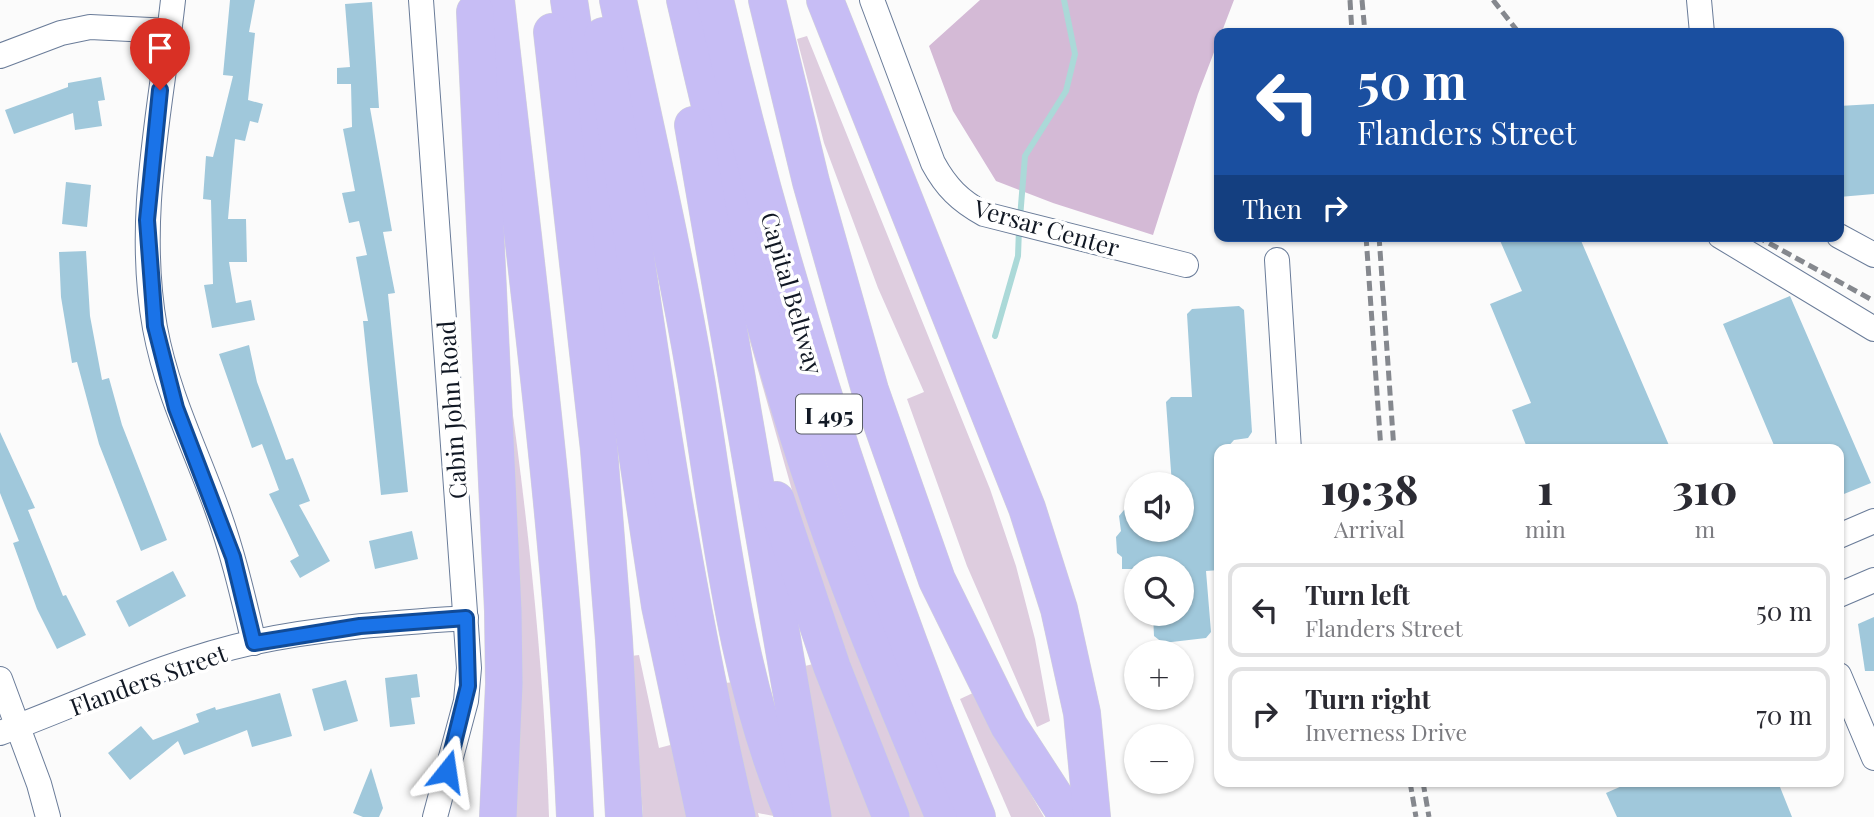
<!DOCTYPE html>
<meta charset="utf-8">
<style>
:root{--surface:#fff;--page:#f2f2f3;--text:#2b2b33;--muted:#7c7c81;--line:#e1e1e2}
body{margin:0;font-family:"Playfair Display",serif;background:var(--page);color:var(--text);height:100vh;display:flex;flex-direction:column;font-size:26px;white-space:nowrap}
*{box-sizing:border-box;margin:0}
p{font-size:23px;color:var(--muted)}
.icon{flex:none;width:38px;height:38px;fill:none;stroke:currentColor;stroke-width:2;stroke-linecap:round;stroke-linejoin:round}
.map{position:relative;flex:1;overflow:hidden}
.sheet{position:absolute;left:1214px;top:444px;width:630px;height:343px;display:flex;flex-direction:column;background:var(--surface);border-radius:14px;box-shadow:0 2px 5px #0004}
.sheet>*{flex:none}
.guide{position:absolute;left:1214px;top:28px;width:630px;height:214px;border-radius:14px;box-shadow:0 2px 5px #0004;background:#1a4fa0;color:#fff;overflow:hidden}
.tools{position:absolute;left:1124px;top:472px;display:grid;gap:14px}
.tools a{display:grid;place-items:center;width:70px;height:70px;border-radius:50%;background:var(--surface);box-shadow:0 2px 5px #0004;font-size:35px}
.pin{position:absolute;display:grid;place-items:center;width:60px;height:60px;color:#fff;margin:-72px -30px;border-radius:50% 50% 50% 0;rotate:-45deg;box-shadow:0 0 7px #0007}
.pin .icon{rotate:45deg}
.me{position:absolute;width:77px;margin:-38px;rotate:15deg;stroke-linejoin:round;filter:drop-shadow(0 0 5px #0008)}
.turn{display:flex;align-items:center;gap:24px;height:147px;padding:0 28px;font-size:32px}
.turn .icon{width:91px;height:91px;stroke-width:2.5}
.turn b{display:block;font-size:49px;line-height:60px}
.then{display:flex;align-items:center;height:66px;padding:0 28px;background:#0003;gap:14px;font-size:26px}
.eta{display:flex;justify-content:space-evenly;align-items:center;height:119px;text-align:center}
.eta b{font-size:42px;font-weight:800;line-height:49px}
ul{padding:0;list-style:none}
li{display:flex;align-items:center;gap:21px;height:94px;margin:0 14px 10px;padding:0 14px;border:4px solid var(--line);border-radius:14px}
li div{flex:1}
li b{display:block;font-size:26px}
li em{font-style:normal}
.map>svg:first-child{display:block}
.green{fill:#decddf}
.forest{fill:#d4bad6}
.lines{fill:none;stroke-linecap:round;stroke-linejoin:round}
.stream{stroke:#abd9d8;stroke-width:6}
.building{fill:#a0c8db}
.minor-casing{stroke:#6a7c99;stroke-width:26}
.highway-casing{stroke:#d4d5d8;stroke-width:38}
.minor{stroke:#fff;stroke-width:24}
.highway{stroke:#c7bdf5;stroke-width:37}
.rail{stroke:#85888e;stroke-width:5;stroke-dasharray:10 5;stroke-linecap:butt}
.route-casing{stroke:#114b97;stroke-width:18}
.route{stroke:#1a73e8;stroke-width:12}
.labels{text-anchor:middle;dominant-baseline:central;stroke-width:7;stroke-linejoin:round;paint-order:stroke}
.shield{fill:#fff;stroke:#585d66;stroke-width:2}
.shield-label{font-size:23px;font-weight:bold;fill:#111824}
.street-label{font-size:24px;fill:#111824;stroke:#fff}
</style>
<div class="map">
<svg width="1874" height="817" viewBox="0 0 1874 817">
<rect width="100%" height="100%" fill="#fbfbfb"/>
<g class="green">
<path d="M 807,36 L 990,489 L 1016,566 L 1035,639 L 1050,721 L 1037,727 L 967,566 L 907,399 L 924,392 L 878,288 L 824,143 L 797,39 Z"/>
<path d="M 758,327 L 930,817 L 906,817 L 812,561 L 747,331 Z"/>
<path d="M 507,372 C 528,520 544,668 549,817 L 512,817 Z"/>
<path d="M 639,655 L 659,748 L 734,728 L 725,683 L 734,682 L 779,817 L 758,813 L 759,817 L 643,817 L 631,656 Z"/>
<path d="M 817,663 L 875,817 L 810,817 L 822,772 L 805,666 Z"/>
<path d="M 973,693 L 1044,817 L 1011,817 L 960,699 Z"/>
</g>
<path class="forest" d="M 980,0 L 1234,0 L 1198,94 L 1153,235 L 1053,203 L 996,181 L 953,111 L 929,46 Z"/>
<g class="lines">
<g class="stream">
<path d="M 1020,218 L 1025,156 L 1066,91 L 1075,54 L 1064,0"/>
<path d="M 995,336 L 1018,256 L 1019,229"/>
</g>
</g>
<g class="building">
<path d="M 230,0 L 255,0 L 249,32 L 255,33 L 248,100 L 263,104 L 258,123 L 250,121 L 245,141 L 235,139 L 228,219 L 246,219 L 247,262 L 229,262 L 236,303 L 251,300 L 255,320 L 212,328 L 204,285 L 213,284 L 211,200 L 203,199 L 206,156 L 213,157 L 233,76 L 223,75 Z"/>
<path d="M 372,2 L 379,108 L 370,108 L 392,231 L 383,232 L 395,293 L 388,294 L 408,492 L 381,495 L 363,321 L 368,321 L 356,257 L 367,255 L 359,221 L 349,223 L 342,193 L 355,191 L 343,129 L 352,127 L 351,84 L 337,84 L 337,68 L 350,67 L 345,4 Z"/>
<path d="M 101,77 L 105,100 L 98,101 L 102,126 L 75,130 L 73,113 L 14,134 L 5,110 L 68,87 L 68,83 Z"/>
<path d="M 1874,104 L 1874,194 L 1839,197 L 1839,106 Z"/>
<path d="M 66,182 L 91,185 L 87,227 L 62,224 Z"/>
<path d="M 1498,236 L 1579,236 L 1671,450 L 1528,450 L 1512,410 L 1531,403 L 1490,304 L 1522,291 Z"/>
<path d="M 86,251 L 90,316 L 102,380 L 109,378 L 122,425 L 167,540 L 141,551 L 99,444 L 77,362 L 72,363 L 61,297 L 59,252 Z"/>
<path d="M 1790,296 L 1871,483 L 1839,496 L 1839,450 L 1776,450 L 1723,324 Z"/>
<path d="M 1239,306 L 1244,310 L 1252,432 L 1248,438 L 1234,440 L 1225,450 L 1220,450 L 1220,570 L 1206,571 L 1211,632 L 1206,638 L 1163,643 L 1154,636 L 1153,614 L 1181,614 L 1181,569 L 1122,569 L 1122,557 L 1117,553 L 1116,537 L 1121,531 L 1119,516 L 1124,510 L 1136,509 L 1136,530 L 1181,530 L 1181,485 L 1172,485 L 1166,402 L 1171,397 L 1192,397 L 1187,314 L 1192,309 Z"/>
<path d="M 249,345 L 257,382 L 286,460 L 293,458 L 310,501 L 299,505 L 330,561 L 300,578 L 290,561 L 299,556 L 269,494 L 279,490 L 262,444 L 252,448 L 219,354 Z"/>
<path d="M 0,432 L 35,508 L 28,510 L 63,596 L 66,595 L 86,635 L 57,649 L 37,609 L 13,543 L 19,541 L 0,493 Z"/>
<path d="M 412,531 L 418,559 L 375,569 L 369,541 Z"/>
<path d="M 173,571 L 186,596 L 129,627 L 116,601 Z"/>
<path d="M 1874,617 L 1874,671 L 1865,671 L 1858,624 Z"/>
<path d="M 417,674 L 420,697 L 411,698 L 415,724 L 390,727 L 385,678 Z"/>
<path d="M 346,680 L 358,721 L 324,731 L 312,689 Z"/>
<path d="M 280,693 L 292,736 L 252,747 L 247,730 L 184,755 L 178,741 L 130,780 L 108,753 L 141,726 L 153,740 L 199,722 L 196,714 L 215,707 L 216,710 Z"/>
<path d="M 371,768 L 383,808 L 379,817 L 363,817 L 353,813 Z"/>
<path d="M 1631,782 L 1778,782 L 1792,817 L 1617,817 L 1606,793 Z"/>
</g>
<g class="lines">
<g class="minor-casing">
<g id="minor">
<path d="M 173,0 C 161,110 135,217 155,328 C 167,393 195,448 217,509 C 233,553 243,597 254,643"/>
<path d="M 421,0 L 469,668 L 466,701 L 435,817"/>
<path d="M 872,0 L 933,163 C 946,187 960,201 984,214 L 1186,265"/>
<path d="M 1699,0 L 1702,33"/>
<path d="M 0,56 L 61,33 L 90,27 L 170,31"/>
<path d="M 1720,236 L 1874,329"/>
<path d="M 1839,236 L 1874,255"/>
<path d="M 1277,260 L 1289,450"/>
<path d="M 1839,536 L 1874,521"/>
<path d="M 1839,595 L 1874,580"/>
<path d="M 1839,675 L 1874,758"/>
<path d="M 0,679 L 39,784 L 48,817"/>
<path d="M 0,733 C 84,702 167,661 255,642 C 325,627 396,623 466,618"/>
</g>
</g>
<g class="highway-casing">
<g id="highway">
<path d="M 496,0 C 526,272 563,543 575,817"/>
<path d="M 569,0 L 660,606 L 705,817"/>
<path d="M 618,0 C 645,126 674,251 696,379 C 720,523 735,682 794,817"/>
<path d="M 685,0 C 723,161 760,324 813,481 C 850,595 898,707 944,817"/>
<path d="M 715,0 C 780,279 868,552 977,817"/>
<path d="M 767,0 L 811,182 L 870,390 L 937,580 L 1009,726 L 1068,817"/>
<path d="M 825,0 L 1027,508 L 1059,609 L 1082,713 L 1092,817"/>
<path d="M 475,12 L 503,611 L 504,684 L 498,817"/>
<path d="M 552,32 L 599,450 L 614,640 L 624,817"/>
<path d="M 603,36 C 642,298 676,559 737,817"/>
<path d="M 693,125 L 813,817"/>
<path d="M 776,500 L 832,667 L 891,817"/>
</g>
</g>
<use href="#minor" class="minor"/>
<use href="#highway" class="highway"/>
<g class="rail">
<path d="M 1350,0 L 1352,33"/>
<path d="M 1362,0 L 1365,33"/>
<path d="M 1493,0 L 1519,33"/>
<path d="M 1366,236 L 1381,450"/>
<path d="M 1379,236 L 1394,450"/>
<path d="M 1756,236 L 1874,301"/>
<path d="M 1410,782 L 1416,817"/>
<path d="M 1423,782 L 1429,817"/>
</g>
</g>
<g class="lines">
<g class="route-casing">
<path id="route" d="M 160,90 L 147,220 L 155,326 L 176,408 L 233,557 L 254,643 L 360,626 L 466,618 L 468,686 L 447,771"/>
</g>
<use href="#route" class="route"/>
</g>
<g class="labels">
<rect class="shield" x="796" y="394.5" width="66" height="39" rx="5"/>
<g class="shield-label">
<text x="829" y="414">I 495</text>
</g>
<g class="street-label">
<text transform="translate(1047 227) rotate(16)">Versar Center</text>
<text transform="translate(793 293) rotate(74)">Capital Beltway</text>
<text transform="translate(451 410) rotate(-94)">Cabin John Road</text>
<text transform="translate(148 679) rotate(-20)">Flanders Street</text>
</g>
</g>
</svg>
<div class="tools">
<a><svg class="icon" aria-label="sound" viewBox="0 0 24 24"><path d="M4 9h4l5-4v14l-5-4H4zM17 9q2 3 0 6"/></svg></a>
<a><svg class="icon" aria-label="search" viewBox="0 0 24 24"><circle cx="10" cy="10" r="6"/><path d="M15 15l6 6"/></svg></a>
<a>+</a>
<a>−</a>
</div>
<div class="pin" style="left:160px;top:90px;background:#d93025"><svg class="icon" aria-label="arrive" viewBox="0 0 24 24"><path d="M6 21V4h12l-3 4 3 4H6"/></svg></div>
<svg class="me" style="left:447px;top:771px" viewBox="-20 -20 40 40"><path d="M0-17L14 15 0 8-14 15z" fill="#1a73e8" stroke="#fff" stroke-width="4"/></svg>
<div class="guide">
<div class="turn"><svg class="icon" aria-label="left" viewBox="0 0 24 24"><path d="M17 20v-9H6M10 6l-5 5 5 5"/></svg><div><b>50 m</b>Flanders Street</div></div>
<div class="then">Then<svg class="icon" aria-label="right" viewBox="0 0 24 24"><path d="M7 20v-9h11M14 6l5 5-5 5"/></svg></div>
</div>
<section class="sheet">
<div class="eta">
<div><b>19:38</b><p>Arrival</p></div>
<div><b>1</b><p>min</p></div>
<div><b>310</b><p>m</p></div>
</div>
<ul>
<li><svg class="icon" aria-label="left" viewBox="0 0 24 24"><path d="M17 20v-9H6M10 6l-5 5 5 5"/></svg><div><b>Turn left</b><p>Flanders Street</p></div><em>50 m</em></li>
<li><svg class="icon" aria-label="right" viewBox="0 0 24 24"><path d="M7 20v-9h11M14 6l5 5-5 5"/></svg><div><b>Turn right</b><p>Inverness Drive</p></div><em>70 m</em></li>
</ul>
</section>
</div>
